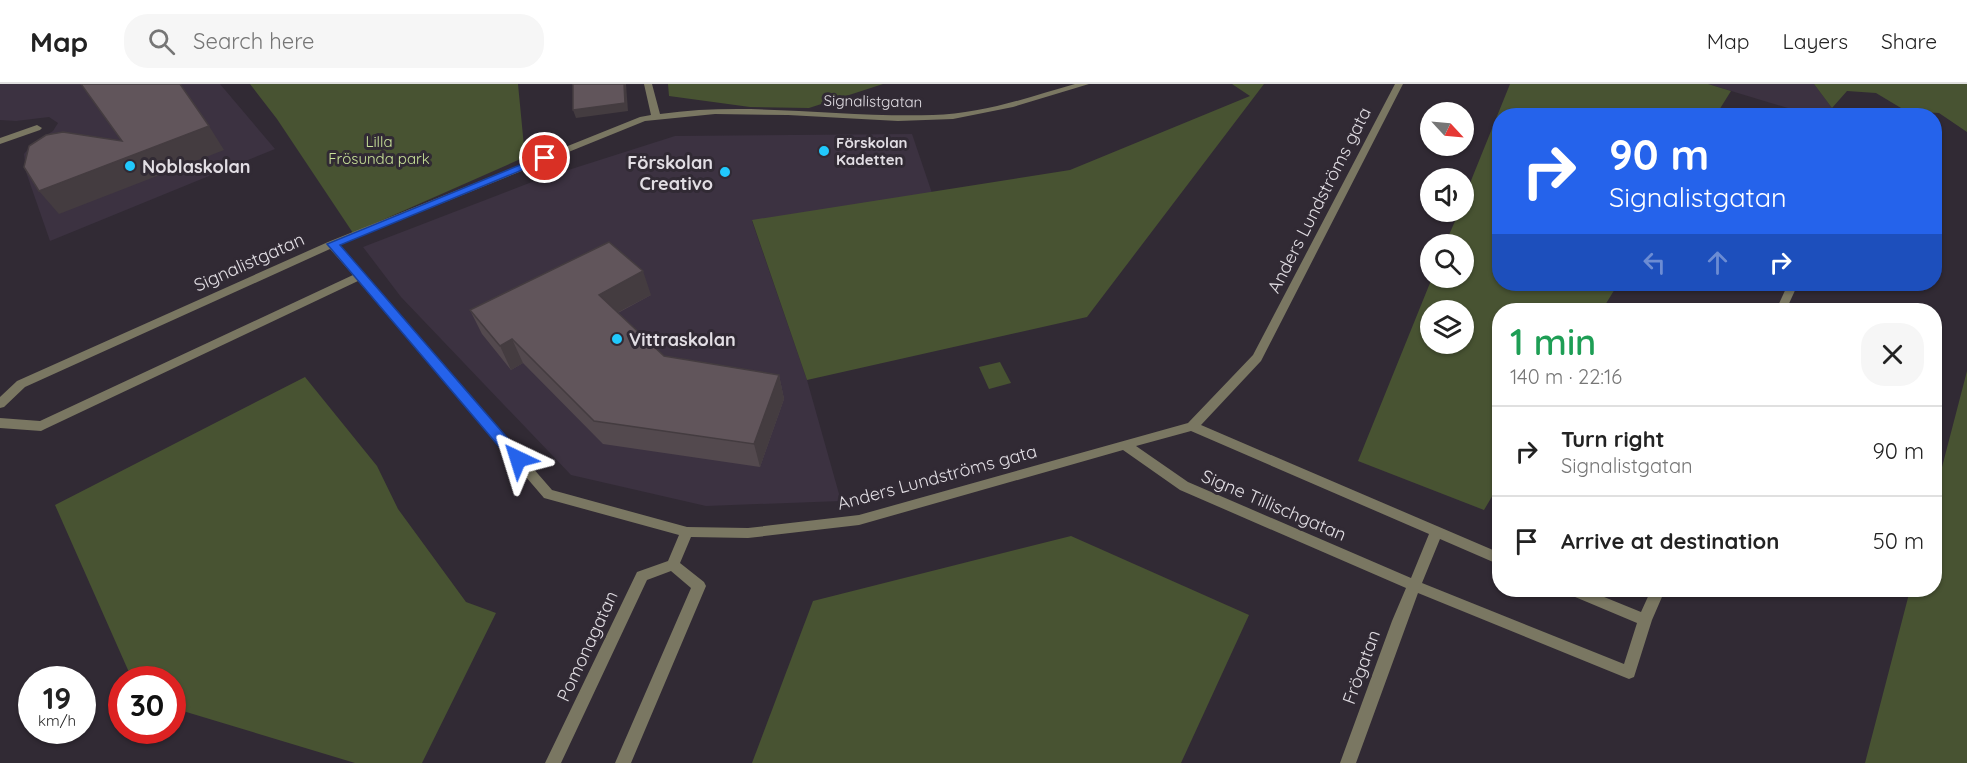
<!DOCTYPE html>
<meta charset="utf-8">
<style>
:root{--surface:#fff;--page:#f6f6f6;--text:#222;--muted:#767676;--line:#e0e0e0}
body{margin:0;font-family:Quicksand,sans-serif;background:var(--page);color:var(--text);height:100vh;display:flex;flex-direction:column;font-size:22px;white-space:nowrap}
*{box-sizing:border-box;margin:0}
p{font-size:20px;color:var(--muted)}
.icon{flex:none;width:33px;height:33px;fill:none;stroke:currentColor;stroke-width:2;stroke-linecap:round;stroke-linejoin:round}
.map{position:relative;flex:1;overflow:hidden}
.side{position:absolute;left:1492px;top:219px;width:450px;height:294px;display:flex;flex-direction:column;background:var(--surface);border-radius:24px;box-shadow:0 2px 4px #0004}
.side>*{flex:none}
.top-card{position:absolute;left:1492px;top:24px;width:450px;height:183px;border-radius:24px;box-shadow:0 2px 4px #0004;background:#2563eb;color:#fff;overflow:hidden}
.needle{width:39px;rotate:116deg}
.controls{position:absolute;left:1420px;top:18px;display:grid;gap:12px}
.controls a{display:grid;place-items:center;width:54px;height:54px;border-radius:50%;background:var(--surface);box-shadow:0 2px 4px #0004;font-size:30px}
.speed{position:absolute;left:18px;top:582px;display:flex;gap:12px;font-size:30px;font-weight:700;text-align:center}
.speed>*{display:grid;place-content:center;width:78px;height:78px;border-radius:50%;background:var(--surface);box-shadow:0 2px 4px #0004;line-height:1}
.speed small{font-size:15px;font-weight:400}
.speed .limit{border:9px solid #d22;background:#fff;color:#111}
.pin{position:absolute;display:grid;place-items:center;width:51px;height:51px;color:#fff;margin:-26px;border:3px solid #fff;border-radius:50%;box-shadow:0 2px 6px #0007}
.me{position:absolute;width:66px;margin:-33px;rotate:319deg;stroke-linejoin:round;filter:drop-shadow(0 0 4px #0008)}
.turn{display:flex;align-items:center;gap:21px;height:126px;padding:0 18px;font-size:27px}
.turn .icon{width:78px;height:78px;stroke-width:2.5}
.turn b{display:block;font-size:42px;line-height:51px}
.lanes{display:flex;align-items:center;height:57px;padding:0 18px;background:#0003;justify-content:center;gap:30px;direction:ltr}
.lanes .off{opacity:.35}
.round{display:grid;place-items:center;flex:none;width:63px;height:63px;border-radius:24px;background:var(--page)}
.overview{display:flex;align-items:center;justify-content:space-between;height:102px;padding:0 18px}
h1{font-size:36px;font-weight:600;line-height:45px;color:#1e9e55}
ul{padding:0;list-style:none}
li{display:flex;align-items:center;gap:18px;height:90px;padding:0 18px;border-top:2px solid var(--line)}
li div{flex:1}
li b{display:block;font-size:22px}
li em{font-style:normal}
header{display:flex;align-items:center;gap:36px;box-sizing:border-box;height:84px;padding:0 30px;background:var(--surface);border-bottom:2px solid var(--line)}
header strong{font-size:28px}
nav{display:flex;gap:33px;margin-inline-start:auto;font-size:21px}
.search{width:420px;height:54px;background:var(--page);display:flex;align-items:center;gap:15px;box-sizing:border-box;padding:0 21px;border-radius:24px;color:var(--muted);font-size:22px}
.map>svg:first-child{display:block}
.built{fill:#3c3241}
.green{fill:#485332;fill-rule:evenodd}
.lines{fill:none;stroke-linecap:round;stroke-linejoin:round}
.minor{fill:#7a7762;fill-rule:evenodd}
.wall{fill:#53494e}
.shaded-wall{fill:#443c40}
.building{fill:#61555b;stroke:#443c40;stroke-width:1.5}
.route{fill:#2563eb;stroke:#184099;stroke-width:1.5}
.poi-dot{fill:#21c9fd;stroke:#312a34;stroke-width:2}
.labels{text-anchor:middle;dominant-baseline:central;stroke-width:6;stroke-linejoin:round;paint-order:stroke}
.far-street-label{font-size:15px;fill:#e2dee4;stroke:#312a34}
.far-park-label{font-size:15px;fill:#c9e399;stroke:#312a34}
.far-poi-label{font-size:15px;font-weight:bold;fill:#e2dee4;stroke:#312a34;text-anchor:start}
.poi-label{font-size:18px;font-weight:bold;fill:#e2dee4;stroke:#312a34;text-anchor:start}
.street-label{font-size:18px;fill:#e2dee4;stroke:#312a34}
</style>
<header>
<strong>Map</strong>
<div class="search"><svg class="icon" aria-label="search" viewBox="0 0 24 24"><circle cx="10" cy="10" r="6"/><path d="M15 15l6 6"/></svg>Search here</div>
<nav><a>Map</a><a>Layers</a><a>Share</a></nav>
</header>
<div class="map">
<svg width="1967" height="679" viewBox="0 0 1967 679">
<rect width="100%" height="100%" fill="#312a34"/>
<g class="built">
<path d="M 0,0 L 220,0 L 275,65 L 50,157 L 26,88 L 24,70 L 32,60 L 53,47 L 58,39 L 49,33 L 16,37 L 0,36 Z"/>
<path d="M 1708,0 L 1814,0 L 1832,24 L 1829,31 L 1811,31 Z"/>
<path d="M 912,50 L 932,109 L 752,137 L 807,296 L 841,417 L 706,422 L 571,391 L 401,213 L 363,163 L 537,96 L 675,52 Z"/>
</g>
<g class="green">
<path d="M 250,0 L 518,0 L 525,73 L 353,149 L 277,35 Z"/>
<path d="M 668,0 L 883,0 L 809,24 L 750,23 L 669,12 Z"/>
<path d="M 1232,0 L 1264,0 L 1087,233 L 807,296 L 752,136 L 1070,86 L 1250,12 Z"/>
<path d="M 1510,0 L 1708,0 L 1731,7 L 1716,31 L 1500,32 L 1500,200 L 1618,200 L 1602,226 L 1500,226 L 1500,399 L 1484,426 L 1358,377 L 1432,194 L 1464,194 L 1464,160 L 1445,160 L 1459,128 L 1464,128 L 1464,114 ZM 1431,226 L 1464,226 L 1464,260 L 1431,260 Z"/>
<path d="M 1814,0 L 1967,0 L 1967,48 L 1939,29 L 1906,27 L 1876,9 L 1847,7 L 1832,24 Z"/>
<path d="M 1000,278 L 1011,299 L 989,305 L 979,283 Z"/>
<path d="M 1967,287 L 1967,679 L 1865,679 L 1910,506 L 1935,506 L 1935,410 Z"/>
<path d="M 305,293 L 377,382 L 398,425 L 466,518 L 496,529 L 422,679 L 355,679 L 173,624 L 172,596 L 132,595 L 55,421 Z"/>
<path d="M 1071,452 L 1249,531 L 1181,679 L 752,679 L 813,517 Z"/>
</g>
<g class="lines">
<g class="minor">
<path d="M 644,0 L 652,0 L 660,30 C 751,17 842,34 933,31 C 982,30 1029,13 1075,0 L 1089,0 L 1013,23 L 953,35 L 898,37 L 788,31 L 715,30 L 645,37 L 339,161 L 552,406 L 687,443 L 748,444 L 859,431 L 1188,339 L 1253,271 L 1395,0 L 1403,0 L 1261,277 L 1201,341 L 1500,469 L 1500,481 L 1440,455 L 1422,499 L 1624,580 L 1637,539 L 1568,510 L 1566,506 L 1587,506 L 1641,528 L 1651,506 L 1665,506 L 1652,536 L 1634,593 L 1629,595 L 1624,593 L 1418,509 L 1356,679 L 1340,679 L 1392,537 L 1406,504 L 1180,406 L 1123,366 L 859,441 L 748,454 L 691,453 L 680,479 L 704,498 L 706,502 L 631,679 L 615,679 L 691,504 L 671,487 L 647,496 L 561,679 L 545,679 L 637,488 L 668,477 L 679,451 L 544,414 L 358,197 L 45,345 L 41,347 L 0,344 L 0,334 L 40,337 L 353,191 L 330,165 L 25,303 L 4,323 L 0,324 L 0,313 L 17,297 L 328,158 L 640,33 L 651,31 ZM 1191,347 L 1429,450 L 1411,494 L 1188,398 L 1136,362 Z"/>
<path d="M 1867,27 L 1870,28 L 1871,32 L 1862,32 Z"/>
<path d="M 37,41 L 42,44 L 40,46 L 0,60 L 0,54 Z"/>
<path d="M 1788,200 L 1798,200 L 1786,226 L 1776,226 Z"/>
</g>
</g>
<path class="wall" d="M 651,211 L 618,229 L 664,272 L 779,291 L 784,315 L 760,383 L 603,360 L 523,279 L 511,286 L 482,250 L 470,226 Z"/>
<g class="shaded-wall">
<path d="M 624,0 L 626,0 L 628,27 L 576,34 L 573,26 Z"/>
<path d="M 209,42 L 224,66 L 59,130 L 39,107 Z"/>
<path d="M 643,187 L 651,211 L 607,234 L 599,211 Z"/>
<path d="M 512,255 L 523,279 L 511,286 L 500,262 Z"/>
<path d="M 779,291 L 784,315 L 760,383 L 754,360 Z"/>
</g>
<g class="building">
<path d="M 81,0 L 180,0 L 209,42 L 39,107 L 24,83 L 29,62 L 46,51 L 63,48 L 122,57 Z"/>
<path d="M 573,0 L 624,0 L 625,19 L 573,26 Z"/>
<path d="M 609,158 L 643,187 L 599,211 L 664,272 L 779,291 L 754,360 L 594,337 L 512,255 L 500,262 L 470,226 Z"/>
</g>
<path class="route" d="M 542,72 L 551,74 L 340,161 L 523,372 L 523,379 L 513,379 L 327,160 Z"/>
<g class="poi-dot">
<circle cx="824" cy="67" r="6"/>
<circle cx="130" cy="82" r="6"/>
<circle cx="725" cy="88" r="6"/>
<circle cx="617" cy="255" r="6"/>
</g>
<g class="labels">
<g class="far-street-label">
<text transform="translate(873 17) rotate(1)">Signalistgatan</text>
</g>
<g class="far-park-label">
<text x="379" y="57">Lilla<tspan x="379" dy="17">Frösunda park</tspan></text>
</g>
<g class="far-poi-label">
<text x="836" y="58">Förskolan<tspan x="836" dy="17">Kadetten</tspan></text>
</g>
<g class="poi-label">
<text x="713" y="78" text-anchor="end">Förskolan<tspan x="713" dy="21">Creativo</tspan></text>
<text x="142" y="82">Noblaskolan</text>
<text x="629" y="255">Vittraskolan</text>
</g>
<g class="street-label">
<text transform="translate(1319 116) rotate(-63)">Anders Lundströms gata</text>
<text transform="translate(249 178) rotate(-24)">Signalistgatan</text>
<text transform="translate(937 393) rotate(-15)">Anders Lundströms gata</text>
<text transform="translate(1274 421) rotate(23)">Signe Tillischgatan</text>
<text transform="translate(587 562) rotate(-65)">Pomonagatan</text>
<text transform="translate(1361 583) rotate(-70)">Frögatan</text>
</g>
</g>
</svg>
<div class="controls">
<a><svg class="needle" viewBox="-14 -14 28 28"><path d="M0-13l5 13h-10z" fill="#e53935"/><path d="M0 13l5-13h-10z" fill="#767676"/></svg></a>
<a><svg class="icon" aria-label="sound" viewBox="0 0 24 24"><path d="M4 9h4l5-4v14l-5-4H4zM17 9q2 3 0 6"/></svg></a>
<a><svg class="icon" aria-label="search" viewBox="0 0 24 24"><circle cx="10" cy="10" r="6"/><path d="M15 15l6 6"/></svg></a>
<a><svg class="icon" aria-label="layers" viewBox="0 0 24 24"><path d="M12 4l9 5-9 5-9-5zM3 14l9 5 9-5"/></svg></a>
</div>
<div class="speed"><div>19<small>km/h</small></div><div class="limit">30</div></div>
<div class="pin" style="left:545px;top:74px;background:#d93025"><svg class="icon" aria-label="arrive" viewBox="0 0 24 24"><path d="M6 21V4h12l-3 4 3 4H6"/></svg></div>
<svg class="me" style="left:518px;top:375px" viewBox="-20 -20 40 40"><path d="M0-17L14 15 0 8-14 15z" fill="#2563eb" stroke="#fff" stroke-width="4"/></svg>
<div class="top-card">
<div class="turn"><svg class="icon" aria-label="right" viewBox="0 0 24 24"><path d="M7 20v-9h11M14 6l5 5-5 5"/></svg><div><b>90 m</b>Signalistgatan</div></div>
<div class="lanes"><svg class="icon off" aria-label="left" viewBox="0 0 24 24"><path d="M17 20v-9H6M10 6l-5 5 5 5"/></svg><svg class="icon off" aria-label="ahead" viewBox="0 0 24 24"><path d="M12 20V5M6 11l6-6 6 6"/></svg><svg class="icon" aria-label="right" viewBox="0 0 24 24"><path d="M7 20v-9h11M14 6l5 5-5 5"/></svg></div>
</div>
<section class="side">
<div class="overview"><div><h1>1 min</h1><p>140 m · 22:16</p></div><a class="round"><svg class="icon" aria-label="close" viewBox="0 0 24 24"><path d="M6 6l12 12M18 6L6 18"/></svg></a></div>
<ul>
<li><svg class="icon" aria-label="right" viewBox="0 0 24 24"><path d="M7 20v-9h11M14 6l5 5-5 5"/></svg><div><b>Turn right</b><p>Signalistgatan</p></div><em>90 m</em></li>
<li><svg class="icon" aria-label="arrive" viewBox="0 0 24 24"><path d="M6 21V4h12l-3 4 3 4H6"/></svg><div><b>Arrive at destination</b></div><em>50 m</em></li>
</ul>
</section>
</div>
